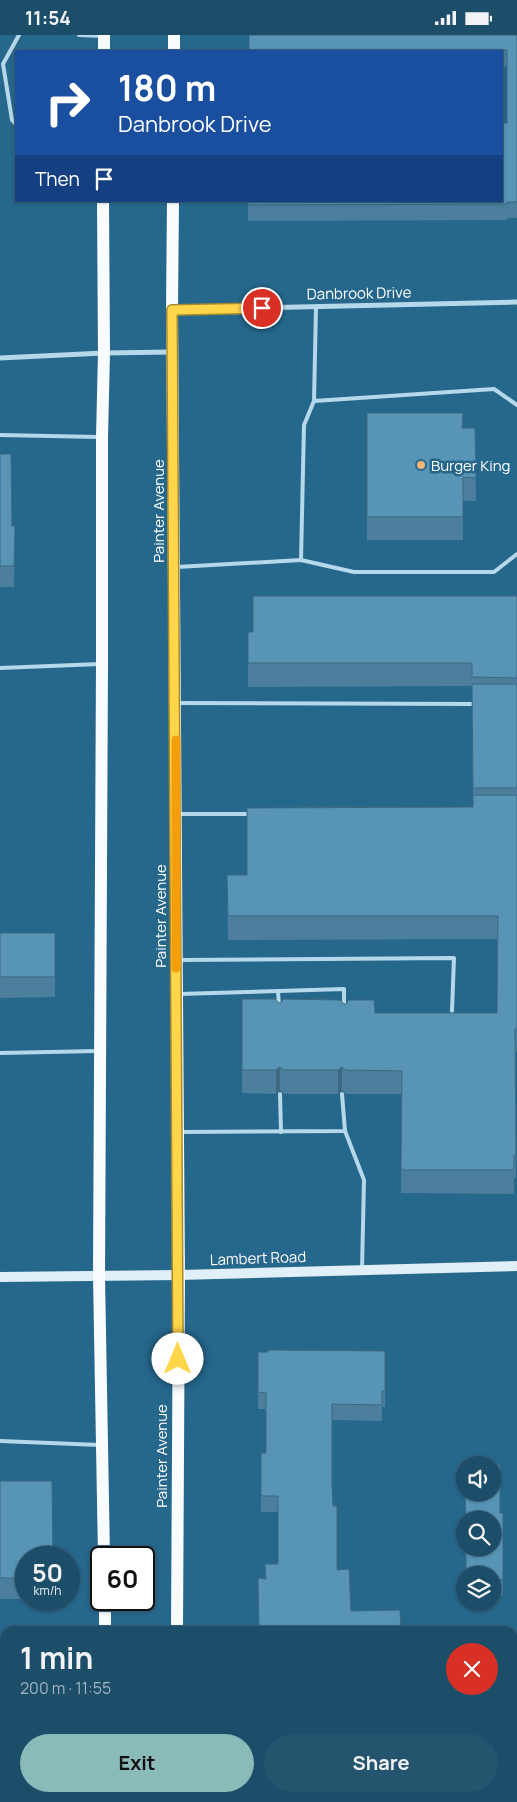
<!DOCTYPE html>
<meta charset="utf-8">
<style>
:root{--surface:#1c4d69;--page:#25546f;--text:#f1f3f6;--muted:#a0b4c0;--line:#3a647d;--accent:#8bbbb9}
body{margin:0;font-family:Manrope,sans-serif;background:var(--page);color:var(--text);height:100vh;display:flex;flex-direction:column;font-size:19px;white-space:nowrap}
*{box-sizing:border-box;margin:0}
p{font-size:16px;color:var(--muted)}
.icon{flex:none;width:28px;height:28px;fill:none;stroke:currentColor;stroke-width:2;stroke-linecap:round;stroke-linejoin:round}
.map{position:relative;flex:1;overflow:hidden}
.details{position:absolute;left:0px;top:1591px;width:518px;height:176px;display:flex;flex-direction:column;background:var(--surface);border-radius:15px 15px 0 0;box-shadow:0 1px 4px #0004,0 0 0 1px var(--line)}
.details>*{flex:none}
.top-card{position:absolute;left:15px;top:15px;width:488px;height:152px;border-radius:0px;box-shadow:0 1px 4px #0004,0 0 0 1px var(--line);background:#1a4fa0;color:#fff;overflow:hidden}
.controls{position:absolute;left:456px;top:1421px;display:grid;gap:10px}
.controls a{display:grid;place-items:center;width:45px;height:45px;border-radius:50%;background:var(--surface);box-shadow:0 1px 4px #0004,0 0 0 1px var(--line);font-size:25px}
.speed{position:absolute;left:15px;top:1511px;display:flex;gap:10px;font-size:25px;font-weight:700;text-align:center}
.speed>*{display:grid;place-content:center;width:65px;height:65px;border-radius:50%;background:var(--surface);box-shadow:0 1px 4px #0004,0 0 0 1px var(--line);line-height:1}
.speed small{font-size:12px;font-weight:400}
.speed .limit{border:2px solid #111;border-radius:8px;background:#fff;color:#111}
.pin{position:absolute;display:grid;place-items:center;width:42px;height:42px;color:#fff;margin:-21px;border:2px solid #fff;border-radius:50%;box-shadow:0 1px 5px #0007}
.me{position:absolute;width:55px;margin:-28px;rotate:0deg;stroke-linejoin:round;filter:drop-shadow(0 0 4px #0008)}
.turn{display:flex;align-items:center;gap:18px;height:105px;padding:0 20px;font-size:22px}
.turn .icon{width:65px;height:65px;stroke-width:2.5}
.turn b{display:block;font-size:35px;line-height:42px}
.then{display:flex;align-items:center;height:48px;padding:0 20px;background:#0003;gap:10px;font-size:19px}
.round{display:grid;place-items:center;flex:none;width:52px;height:52px;border-radius:26px;background:var(--page)}
.summary{display:flex;align-items:center;justify-content:space-between;height:85px;padding:0 20px}
h1{font-size:30px;font-weight:700;line-height:38px}
.action{display:flex;gap:10px;margin-top:auto;padding:10px 20px}
.action a{flex:1;height:58px;border-radius:30px;background:var(--accent);color:#111;font-size:20px;font-weight:700;line-height:58px;text-align:center}
.action a+a{background:var(--page);color:var(--text)}
.status{display:flex;justify-content:space-between;align-items:center;height:35px;padding:0 25px;background:var(--surface);direction:ltr}
.status svg{height:14px;fill:currentColor}
.map>svg:first-child{display:block}
.green{fill:#3b82a8}
.lines{fill:none;stroke-linecap:round;stroke-linejoin:round}
.lane{stroke:#b5d8ea;stroke-width:4}
.street{stroke:#b5d8ea;stroke-width:5}
.secondary{stroke:#e0eff8;stroke-width:10}
.primary{stroke:#f9fcfe;stroke-width:12}
.wall{fill:#4b7f9d}
.shaded-wall{fill:#3d687f}
.building{fill:#5794b6;stroke:#3d687f}
.route-casing{stroke:#a68a30;stroke-width:12}
.route{stroke:#ffd54a;stroke-width:9}
.slow{stroke:#f59e0b;stroke-width:9}
.poi-dot{fill:#f3b87a;stroke:#26678c;stroke-width:2}
.labels{text-anchor:middle;dominant-baseline:central;stroke-width:5;stroke-linejoin:round;paint-order:stroke}
.street-label{font-size:15px;fill:#fff;stroke:#26678c}
.poi-label{font-size:15px;fill:#fff;stroke:#26678c;text-anchor:start}
</style>
<div class="status"><b>11:54</b><svg viewBox="0 0 49 12"><path d="M0 12V9h3v3zM5 12V6h3v6zM10 12V3h3v9zM15 12V0h3v12zM26 1h20v11H26zM47 4h2v5h-2z"/></svg></div>
<div class="map">
<svg width="517" height="1767" viewBox="0 0 517 1767">
<rect width="100%" height="100%" fill="#26678c"/>
<path class="green" d="M 0,1727 L 5,1729 L 5,1762 L 46,1763 L 42,1767 L 0,1767 Z"/>
<g class="lines">
<g class="lane">
<path d="M 79,0 L 102,1"/>
<path d="M 16,89 L 12,85 L 3,29 L 19,0"/>
<path d="M 316,272 L 314,366 L 494,354 L 517,370"/>
<path d="M 0,400 L 99,402"/>
<path d="M 301,525 L 304,390 L 314,366"/>
<path d="M 177,532 L 301,525 L 354,537 L 494,537 L 517,519"/>
<path d="M 0,633 L 100,629"/>
<path d="M 178,668 L 476,669"/>
<path d="M 178,779 L 251,779"/>
<path d="M 179,925 L 454,923 L 452,976"/>
<path d="M 278,956 L 279,972"/>
<path d="M 179,959 L 344,954 L 344,974"/>
<path d="M 0,1018 L 98,1016"/>
<path d="M 280,1059 L 281,1097"/>
<path d="M 345,1096 L 364,1145 L 362,1235"/>
<path d="M 180,1097 L 345,1096 L 342,1059"/>
<path d="M 0,1406 L 100,1410"/>
<path d="M 0,1612 L 5,1612"/>
</g>
<g class="street">
<path d="M 173,275 L 517,267"/>
<path d="M 0,323 L 104,318 L 172,317"/>
</g>
<path class="secondary" d="M 0,1242 L 179,1240 L 517,1231"/>
<g class="primary">
<path d="M 104,0 L 104,16"/>
<path d="M 174,16 L 174,0"/>
<path d="M 103,166 L 104,318 L 102,402 L 102,628 L 99,1241 L 104,1522"/>
<path d="M 173,166 L 172,275 L 179,1240 L 177,1596"/>
<path d="M 105,1565 L 105,1596"/>
<path d="M 178,1762 L 178,1767"/>
<path d="M 105,1767 L 105,1762"/>
</g>
</g>
<g class="wall">
<path d="M 517,0 L 517,183 L 507,183 L 507,185 L 248,186 L 248,166 L 507,88 L 507,32 L 501,32 L 501,16 L 249,16 Z"/>
<path d="M 367,378 L 463,393 L 475,393 L 476,466 L 463,466 L 463,505 L 367,505 Z"/>
<path d="M 0,419 L 12,491 L 15,491 L 14,552 L 0,552 Z"/>
<path d="M 517,561 L 517,1017 L 515,1017 L 516,1143 L 514,1143 L 514,1159 L 401,1158 L 401,1059 L 346,1059 L 342,1055 L 338,1059 L 284,1059 L 280,1055 L 276,1059 L 242,1058 L 242,964 L 279,968 L 344,969 L 375,978 L 497,978 L 497,904 L 228,905 L 227,840 L 247,840 L 473,772 L 472,651 L 248,652 L 248,597 L 253,597 Z"/>
<path d="M 0,898 L 55,898 L 55,962 L 0,963 Z"/>
<path d="M 385,1316 L 385,1372 L 382,1372 L 382,1386 L 332,1385 L 332,1448 L 337,1535 L 351,1576 L 401,1596 L 265,1544 L 265,1529 L 278,1529 L 278,1477 L 261,1477 L 261,1418 L 266,1418 L 266,1374 L 258,1374 L 258,1317 Z"/>
<path d="M 0,1446 L 53,1522 L 26,1522 L 26,1564 L 0,1564 Z"/>
<path d="M 500,1478 L 503,1478 L 503,1561 L 492,1561 L 492,1540 Z"/>
<path d="M 517,1608 L 517,1658 L 512,1658 L 512,1609 Z"/>
<path d="M 0,1637 L 5,1639 L 5,1722 L 0,1720 Z"/>
<rect x="259" y="1762" width="143" height="5"/>
<path d="M 480,1762 L 512,1762 L 517,1767 L 481,1767 Z"/>
</g>
<g class="shaded-wall">
<path d="M 280,1032 L 280,1055 L 276,1059 L 276,1035 Z"/>
<path d="M 342,1032 L 342,1055 L 338,1059 L 338,1035 Z"/>
<path d="M 517,1754 L 517,1767 L 484,1767 L 484,1762 L 512,1762 L 512,1755 Z"/>
</g>
<g class="building">
<path d="M 249,0 L 517,0 L 517,167 L 507,167 L 507,169 L 248,170 L 248,166 L 501,166 L 501,88 L 507,88 L 507,15 L 249,16 Z"/>
<path d="M 367,378 L 463,378 L 462,393 L 475,393 L 476,443 L 463,442 L 463,482 L 367,482 Z"/>
<path d="M 0,419 L 11,419 L 12,491 L 15,491 L 14,531 L 0,531 Z"/>
<path d="M 253,561 L 517,561 L 517,643 L 472,642 L 472,628 L 248,628 L 248,597 L 253,597 Z"/>
<path d="M 472,649 L 517,649 L 517,753 L 473,753 Z"/>
<path d="M 473,760 L 517,760 L 517,994 L 515,994 L 516,1120 L 514,1120 L 514,1135 L 401,1135 L 402,1036 L 346,1035 L 342,1032 L 338,1035 L 284,1035 L 280,1032 L 276,1035 L 242,1035 L 242,964 L 275,964 L 279,968 L 281,968 L 283,964 L 340,965 L 344,969 L 346,969 L 348,965 L 374,965 L 375,978 L 497,978 L 498,881 L 228,881 L 227,840 L 247,840 L 247,773 L 473,772 Z"/>
<rect x="0" y="898" width="55" height="44"/>
<path d="M 268,1315 L 385,1316 L 385,1356 L 382,1356 L 382,1370 L 332,1369 L 332,1448 L 333,1471 L 337,1471 L 337,1535 L 349,1534 L 351,1576 L 400,1575 L 401,1596 L 259,1596 L 258,1543 L 266,1544 L 265,1529 L 278,1529 L 278,1461 L 261,1461 L 261,1418 L 266,1418 L 266,1358 L 258,1357 L 258,1317 L 268,1317 Z"/>
<path d="M 465,1429 L 500,1430 L 500,1478 L 503,1478 L 503,1545 L 492,1545 L 492,1540 L 466,1540 L 466,1512 L 492,1512 L 492,1485 L 466,1485 L 465,1458 L 492,1458 L 492,1430 L 465,1430 Z"/>
<path d="M 0,1446 L 52,1446 L 53,1521 L 52,1522 L 26,1522 L 26,1543 L 0,1543 Z"/>
<path d="M 517,1608 L 517,1642 L 512,1642 L 512,1609 Z"/>
<path d="M 0,1637 L 5,1639 L 5,1698 L 0,1697 Z"/>
<path d="M 517,1724 L 517,1754 L 512,1755 L 512,1725 Z"/>
<rect x="259" y="1762" width="93" height="5"/>
</g>
<g class="lines">
<g class="route-casing">
<path id="route" d="M 178,1324 L 172,275 L 262,273"/>
</g>
<use href="#route" class="route"/>
<path class="slow" d="M 176,705 L 176,933"/>
</g>
<circle class="poi-dot" cx="421" cy="430" r="5"/>
<g class="labels">
<g class="street-label">
<text transform="translate(359 258) rotate(-1)">Danbrook Drive</text>
<text transform="translate(158 476) rotate(-90)">Painter Avenue</text>
<text transform="translate(160 881) rotate(-90)">Painter Avenue</text>
<text transform="translate(258 1223) rotate(-2)">Lambert Road</text>
<text transform="translate(161 1421) rotate(-90)">Painter Avenue</text>
</g>
<g class="poi-label">
<text x="431" y="430">Burger King</text>
</g>
</g>
</svg>
<div class="controls">
<a><svg class="icon" aria-label="sound" viewBox="0 0 24 24"><path d="M4 9h4l5-4v14l-5-4H4zM17 9q2 3 0 6"/></svg></a>
<a><svg class="icon" aria-label="search" viewBox="0 0 24 24"><circle cx="10" cy="10" r="6"/><path d="M15 15l6 6"/></svg></a>
<a><svg class="icon" aria-label="layers" viewBox="0 0 24 24"><path d="M12 4l9 5-9 5-9-5zM3 14l9 5 9-5"/></svg></a>
</div>
<div class="speed"><div>50<small>km/h</small></div><div class="limit">60</div></div>
<div class="pin" style="left:262px;top:273px;background:#d93025"><svg class="icon" aria-label="arrive" viewBox="0 0 24 24"><path d="M6 21V4h12l-3 4 3 4H6"/></svg></div>
<svg class="me" style="left:178px;top:1324px" viewBox="-20 -20 40 40"><circle r="19" fill="#fff"/><path d="M0-13L10 11 0 6-10 11z" fill="#ffd54a"/></svg>
<div class="top-card">
<div class="turn"><svg class="icon" aria-label="right" viewBox="0 0 24 24"><path d="M7 20v-9h11M14 6l5 5-5 5"/></svg><div><b>180 m</b>Danbrook Drive</div></div>
<div class="then">Then<svg class="icon" aria-label="arrive" viewBox="0 0 24 24"><path d="M6 21V4h12l-3 4 3 4H6"/></svg></div>
</div>
<section class="details">
<div class="summary"><div><h1>1 min</h1><p>200 m · 11:55</p></div><a class="round" style="background:#d93025;color:#fff"><svg class="icon" aria-label="close" viewBox="0 0 24 24"><path d="M6 6l12 12M18 6L6 18"/></svg></a></div>
<div class="action"><a>Exit</a><a>Share</a></div>
</section>
</div>
